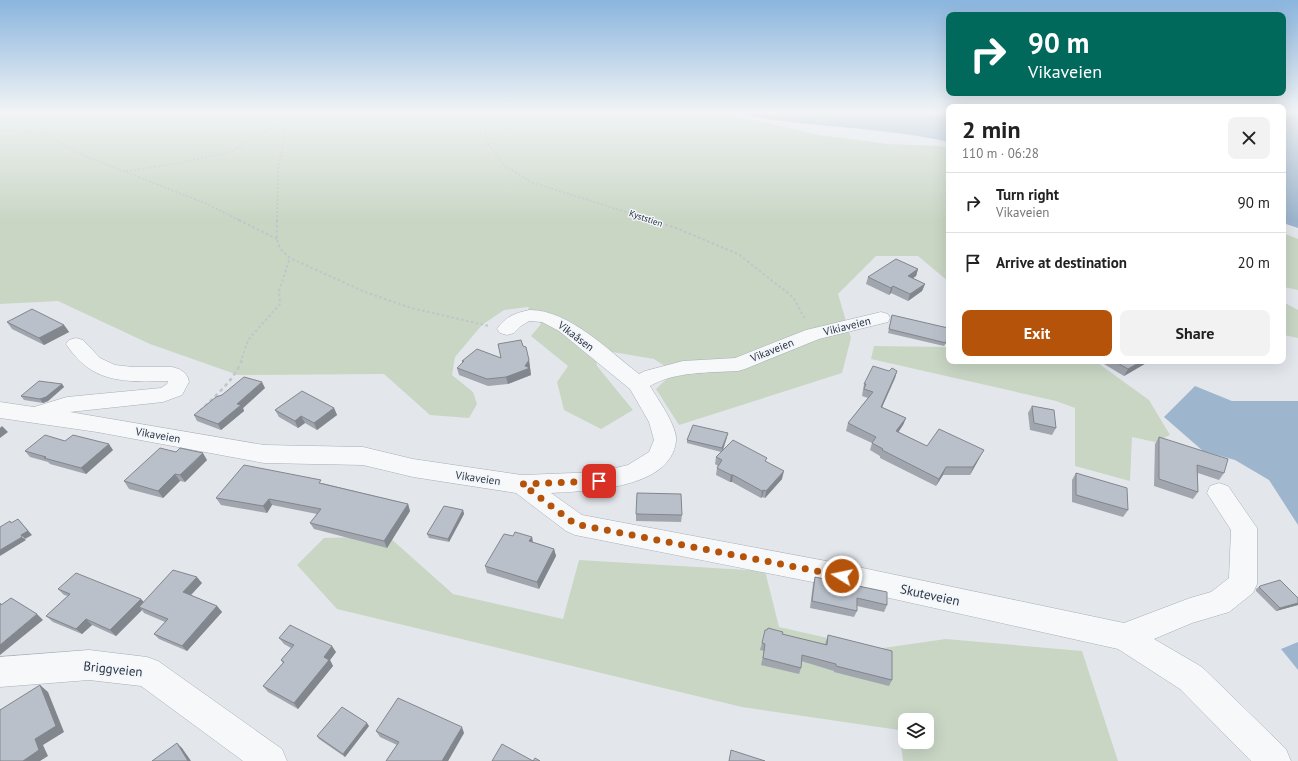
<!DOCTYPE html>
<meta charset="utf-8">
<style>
:root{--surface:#fff;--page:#f2f2f2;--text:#222;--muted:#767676;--line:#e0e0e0;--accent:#b45309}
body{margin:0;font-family:"PT Sans",sans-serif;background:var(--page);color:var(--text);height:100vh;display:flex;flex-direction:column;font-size:15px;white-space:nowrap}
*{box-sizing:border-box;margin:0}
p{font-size:13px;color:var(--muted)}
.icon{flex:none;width:22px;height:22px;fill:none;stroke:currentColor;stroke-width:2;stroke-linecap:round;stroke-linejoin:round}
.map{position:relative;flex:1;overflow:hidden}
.side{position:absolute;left:946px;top:104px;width:340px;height:260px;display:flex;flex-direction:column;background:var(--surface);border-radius:8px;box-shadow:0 4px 16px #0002}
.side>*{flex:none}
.banner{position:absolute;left:946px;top:12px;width:340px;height:84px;border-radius:8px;box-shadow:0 4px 16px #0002;background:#00695c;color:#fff;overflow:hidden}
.buttons{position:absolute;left:898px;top:713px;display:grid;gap:8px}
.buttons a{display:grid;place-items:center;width:36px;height:36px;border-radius:8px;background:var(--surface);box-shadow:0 4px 16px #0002;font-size:20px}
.pin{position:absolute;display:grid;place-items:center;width:34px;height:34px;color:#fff;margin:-17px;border-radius:8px;box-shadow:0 2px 6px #0006}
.me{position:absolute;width:44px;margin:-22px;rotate:280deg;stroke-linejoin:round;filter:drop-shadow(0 0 3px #0008)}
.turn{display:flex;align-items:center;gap:14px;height:84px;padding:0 16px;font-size:18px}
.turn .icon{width:52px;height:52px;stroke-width:2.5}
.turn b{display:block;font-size:28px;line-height:34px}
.round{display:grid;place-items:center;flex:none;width:42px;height:42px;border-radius:8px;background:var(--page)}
.overview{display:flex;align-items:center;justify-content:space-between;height:68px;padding:0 16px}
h1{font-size:24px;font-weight:700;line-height:30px}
.primary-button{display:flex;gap:8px;margin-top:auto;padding:8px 16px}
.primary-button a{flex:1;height:46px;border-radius:8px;background:var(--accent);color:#fff;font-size:16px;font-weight:700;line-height:46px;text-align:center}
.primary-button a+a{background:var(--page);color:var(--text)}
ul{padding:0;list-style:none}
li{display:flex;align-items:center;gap:12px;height:60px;padding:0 16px;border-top:1px solid var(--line)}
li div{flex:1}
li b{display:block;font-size:15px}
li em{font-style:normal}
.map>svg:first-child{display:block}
.green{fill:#c9d6c4;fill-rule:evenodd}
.water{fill:#9db6ce}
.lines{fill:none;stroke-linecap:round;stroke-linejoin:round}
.minor-casing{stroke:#a8aeb7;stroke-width:1}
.path-far2{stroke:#c1c5cb;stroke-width:1.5;stroke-dasharray:2 2;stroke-linecap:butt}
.path-far1{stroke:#c1c5cb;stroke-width:2;stroke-dasharray:2.5 2.5;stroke-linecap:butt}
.path{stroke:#c1c5cb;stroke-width:2.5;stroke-dasharray:3.5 3.5;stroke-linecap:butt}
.minor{fill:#f6f8fa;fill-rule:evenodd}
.wall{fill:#a0a5ae}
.shaded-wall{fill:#82868d}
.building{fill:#bac0ca;stroke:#82868d}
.route{stroke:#b45309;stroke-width:7;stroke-dasharray:0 12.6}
.labels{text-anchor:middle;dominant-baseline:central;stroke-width:3;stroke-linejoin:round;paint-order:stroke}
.far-street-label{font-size:9px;fill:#2a3546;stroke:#f3f6f9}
.street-label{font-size:11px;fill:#2a3546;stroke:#f3f6f9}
.near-street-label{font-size:13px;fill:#2a3546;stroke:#f3f6f9}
</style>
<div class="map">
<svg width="1298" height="761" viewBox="0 0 1298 761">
<rect width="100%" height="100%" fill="#e3e7ec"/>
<g class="green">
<path d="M 0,113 L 722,113 L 819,135 L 889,144 L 938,146 L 949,148 L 949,282 L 918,256 L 876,256 L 838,294 L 851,338 L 842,373 L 679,425 L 656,389 L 674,372 L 654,359 L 595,349 L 597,366 L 633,410 L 601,429 L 564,410 L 557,382 L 568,366 L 531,336 L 541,324 L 528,307 L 504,310 L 482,325 L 455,357 L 452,375 L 473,392 L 477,404 L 469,418 L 430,415 L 384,374 L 238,375 L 150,344 L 58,301 L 0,304 Z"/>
<path d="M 1283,233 L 1298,239 L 1298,290 L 1283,287 Z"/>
<path d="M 1283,302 L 1298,310 L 1298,338 L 1283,335 Z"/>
<path d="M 874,346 L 949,347 L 949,361 L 1095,361 L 1149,400 L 1170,435 L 1155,442 L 1132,437 L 1130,481 L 1075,466 L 1075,408 L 1056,401 L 871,359 Z"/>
<path d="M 388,536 L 453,594 L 563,619 L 579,560 L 765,571 L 779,627 L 876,649 L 946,639 L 1082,651 L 1118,761 L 903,761 L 899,730 L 742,707 L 337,609 L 297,565 L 324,538 ZM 905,720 L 927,720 L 927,742 L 905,742 Z"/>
</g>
<g class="water">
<path d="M 735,113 L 949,113 L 949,142 C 879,126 806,128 735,113 Z"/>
<path d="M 1283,113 L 1298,113 L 1298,228 L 1283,223 Z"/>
<path d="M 1195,386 L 1232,401 L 1298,401 L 1298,525 L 1269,480 L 1235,460 L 1203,451 L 1164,417 Z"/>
<path d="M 1298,642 L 1298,670 L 1281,649 Z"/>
</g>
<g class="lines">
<g class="minor-casing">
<g id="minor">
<path d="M 529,310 C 568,309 609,351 639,374 L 645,371 L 683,361 L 735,358 L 806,330 L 881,312 L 888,314 L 890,318 L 888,322 L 819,339 L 745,369 L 738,371 C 709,373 676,371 650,386 C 657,398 678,427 676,441 C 671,489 588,491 551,493 L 582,515 L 858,567 L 1124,623 L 1190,598 L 1211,592 L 1229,578 L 1231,530 L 1207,493 L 1210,486 L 1219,483 L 1228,486 L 1257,528 L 1257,584 L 1253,593 L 1229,612 L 1192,623 L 1154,639 L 1202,667 L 1286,749 L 1291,761 L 1251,761 L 1180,689 L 1118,649 L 858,591 L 575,535 L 566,531 L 516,493 L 413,477 L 363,465 L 264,463 L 97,432 L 0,418 L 0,402 L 34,407 L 67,397 L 161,388 L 167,384 L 168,381 C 124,382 92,384 66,344 L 69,340 L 76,338 L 83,340 L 100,358 L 115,365 L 133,367 L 172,367 L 179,369 L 185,373 L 188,378 L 189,382 L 182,395 L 163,402 L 70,412 L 264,445 L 363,447 L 413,459 L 522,475 L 599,472 L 628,465 L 649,452 L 654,440 L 649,422 L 630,389 L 559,331 L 542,322 L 529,321 L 521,326 L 514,333 L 507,335 L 500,333 L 497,329 C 505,317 515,313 529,310 Z"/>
<path d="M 89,650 L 147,657 L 158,661 L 282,749 L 287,761 L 243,761 L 141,686 L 89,680 L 0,687 L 0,657 Z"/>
</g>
</g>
<g class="path-far2">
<path d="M 484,113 L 486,117 L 485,139 L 504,165 L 531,182 L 654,221"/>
<path d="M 0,131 L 41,133 L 53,137 L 75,152 L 207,204 L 241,221"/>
<path d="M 126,171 L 174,164 L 230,152 L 287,119"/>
<path d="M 277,221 L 278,170 L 287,119 L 290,113"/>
</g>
<g class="path-far1">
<path d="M 239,220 L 277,239"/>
<path d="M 277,220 C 277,240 274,244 290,258 L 365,292 L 411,308 L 489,326"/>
<path d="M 651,220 L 676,228 L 738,254 L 793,297 L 805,319"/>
<path d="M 242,358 L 248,340 L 280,304 L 279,291 L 290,258"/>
</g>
<path class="path" d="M 200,411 C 216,395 236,379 243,357"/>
<use href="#minor" class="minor"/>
</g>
<g class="wall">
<path d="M 918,269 L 916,276 L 913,278 L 925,284 L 922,291 L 908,301 L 891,293 L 889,295 L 866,284 L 868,277 Z"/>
<path d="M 892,315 L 946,343 L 944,346 L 888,333 Z"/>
<path d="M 7,322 L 64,325 L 69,332 L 44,345 L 12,329 Z"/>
<path d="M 498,344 L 523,346 L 529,360 L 531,375 L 508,384 L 488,386 L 459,375 L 457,368 L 462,363 L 462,361 L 501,358 Z"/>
<path d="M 1106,361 L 1148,361 L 1148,362 L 1124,376 L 1104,364 Z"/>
<path d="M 889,371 L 897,371 L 895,378 L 882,407 L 906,418 L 903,425 L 898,432 L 927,446 L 980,457 L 970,475 L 943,475 L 936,486 L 880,458 L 880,456 L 870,450 L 872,443 L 846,431 L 848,423 L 868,398 L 862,396 L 864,384 Z"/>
<path d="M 62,384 L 64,387 L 48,401 L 43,403 L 24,400 L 21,396 Z"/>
<path d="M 265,388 L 243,408 L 244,411 L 221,430 L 197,421 L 194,415 Z"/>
<path d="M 1032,406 L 1056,428 L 1052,435 L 1030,430 L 1028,413 Z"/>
<path d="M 334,408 L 337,415 L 317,430 L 305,423 L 298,428 L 279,417 L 275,410 Z"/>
<path d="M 727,437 L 723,450 L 767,462 L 782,479 L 765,498 L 762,497 L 761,498 L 732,482 L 730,482 L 716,475 L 717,468 L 718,466 L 715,464 L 716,457 L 721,452 L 687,443 L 687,440 Z"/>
<path d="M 1159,437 L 1224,473 L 1219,480 L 1198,473 L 1198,492 L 1193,499 L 1154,486 L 1155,444 Z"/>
<path d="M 113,450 L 86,474 L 50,464 L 48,462 L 30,457 L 25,451 Z"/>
<path d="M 207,460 L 185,482 L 180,481 L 163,498 L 129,489 L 124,481 Z"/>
<path d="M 1076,473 L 1128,510 L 1123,517 L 1072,502 L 1072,480 Z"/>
<path d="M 322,483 L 408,504 L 410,511 L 387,548 L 314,529 L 310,523 L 317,514 L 272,505 L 267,513 L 221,505 L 216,498 Z"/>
<path d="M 463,510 L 464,514 L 449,542 L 429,538 L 427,534 Z"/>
<path d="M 636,514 L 682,515 L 681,522 L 636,521 Z"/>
<path d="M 513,536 L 532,537 L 533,542 L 554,549 L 556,556 L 539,589 L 487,573 L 485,566 Z"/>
<path d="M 815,577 L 887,605 L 884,612 L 857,606 L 857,611 L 854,617 L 810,608 L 813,584 Z"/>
<path d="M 202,583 L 191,595 L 217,606 L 222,612 L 187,651 L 159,639 L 154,634 L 165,622 L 144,613 L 142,610 L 116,636 L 92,625 L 82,634 L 53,622 L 46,616 L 68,596 L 64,595 L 58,589 L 141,599 L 144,602 Z"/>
<path d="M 1260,586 L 1298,598 L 1298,605 L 1276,611 L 1256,591 L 1256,589 Z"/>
<path d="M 782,634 L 825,644 L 828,635 L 892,680 L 889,686 L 834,672 L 834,671 L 801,661 L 801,668 L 799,674 L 761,665 L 764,651 L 760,650 L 762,643 Z"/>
<path d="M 279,638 L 336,652 L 330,660 L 333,666 L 298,709 L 268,692 L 263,686 L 283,663 L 281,660 L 291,648 L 284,644 Z"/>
<path d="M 369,726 L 345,757 L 319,739 L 317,736 Z"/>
<path d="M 376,731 L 464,733 L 448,761 L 386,761 L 397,745 L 380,737 Z"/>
</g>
<g class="shaded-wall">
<path d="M 918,269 L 916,276 L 906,283 L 908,276 Z"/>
<path d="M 925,284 L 922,291 L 908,301 L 910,294 Z"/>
<path d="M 893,286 L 891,293 L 889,295 L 891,288 Z"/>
<path d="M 64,325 L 69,332 L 44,345 L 39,338 Z"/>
<path d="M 529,360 L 531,375 L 508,384 L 506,377 L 525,366 Z"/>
<path d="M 1142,361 L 1148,361 L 1148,362 L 1124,376 L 1128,369 Z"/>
<path d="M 897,371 L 895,378 L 879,414 L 881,407 Z"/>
<path d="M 262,382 L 265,388 L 243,408 L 244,411 L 221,430 L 218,424 L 237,404 Z"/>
<path d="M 62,384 L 64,387 L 48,401 L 43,403 L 40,399 Z"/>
<path d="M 334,408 L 337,415 L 317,430 L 314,423 Z"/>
<path d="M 301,416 L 305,423 L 298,428 L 295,421 Z"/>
<path d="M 906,418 L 903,425 L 894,439 L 896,431 Z"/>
<path d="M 2,426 L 8,432 L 0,438 L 0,428 Z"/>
<path d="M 728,433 L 727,437 L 722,452 L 722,448 Z"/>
<path d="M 109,444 L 113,450 L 86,474 L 81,468 Z"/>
<path d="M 984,450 L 980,457 L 970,475 L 973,467 Z"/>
<path d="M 203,453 L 207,460 L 185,482 L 180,475 Z"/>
<path d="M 946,467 L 943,475 L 936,486 L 939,479 Z"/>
<path d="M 784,471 L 782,479 L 765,498 L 766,491 Z"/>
<path d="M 175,474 L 180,481 L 163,498 L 158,491 Z"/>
<path d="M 731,475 L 733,475 L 732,482 L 730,482 Z"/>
<path d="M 764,490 L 762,497 L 761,498 L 762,491 Z"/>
<path d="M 269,499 L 272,505 L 267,513 L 263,506 Z"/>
<path d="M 408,504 L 410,511 L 387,548 L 384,541 Z"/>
<path d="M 463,510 L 464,514 L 449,542 L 448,539 Z"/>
<path d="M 18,519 L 32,535 L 25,539 L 21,535 Z"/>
<path d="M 22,537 L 26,540 L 0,556 L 0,550 Z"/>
<path d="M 532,537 L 533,544 L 529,541 Z"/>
<path d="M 554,549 L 556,556 L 539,589 L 537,582 Z"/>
<path d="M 197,577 L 202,583 L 188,598 L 183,592 Z"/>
<path d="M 141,599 L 146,605 L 139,607 L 142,610 L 116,636 L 110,630 Z"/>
<path d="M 1298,603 L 1298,605 L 1276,611 L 1280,608 Z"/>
<path d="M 217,606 L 222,612 L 187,651 L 182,646 Z"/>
<path d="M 37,614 L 43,620 L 0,655 L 0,645 Z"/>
<path d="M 86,619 L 92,625 L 82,634 L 76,629 Z"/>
<path d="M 332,646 L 336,652 L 330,660 L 333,666 L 298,709 L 294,703 L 324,657 Z"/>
<path d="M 40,685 L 48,692 L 64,732 L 43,745 L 48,756 L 40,761 L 23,761 L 35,739 Z"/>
<path d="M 367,723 L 369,726 L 345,757 L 343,754 Z"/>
<path d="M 462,727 L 464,733 L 448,761 L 442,761 Z"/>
<path d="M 177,743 L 182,748 L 191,761 L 188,761 Z"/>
</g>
<g class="building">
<path d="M 896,259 L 918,269 L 908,276 L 925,284 L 910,294 L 893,286 L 891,288 L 868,277 Z"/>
<path d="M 32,309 L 64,325 L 39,338 L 7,322 Z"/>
<path d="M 892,315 L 948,328 L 946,343 L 889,329 Z"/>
<path d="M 521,340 L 523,346 L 526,347 L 529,360 L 525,366 L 530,368 L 506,377 L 487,379 L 457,368 L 464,361 L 462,361 L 477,349 L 501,358 L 498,344 Z"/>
<path d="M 1114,361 L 1142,361 L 1128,369 Z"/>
<path d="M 873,366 L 889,371 L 892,368 L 897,371 L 881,407 L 906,418 L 896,431 L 927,446 L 939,429 L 984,450 L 973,467 L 946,467 L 939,479 L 882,450 L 883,449 L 872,443 L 876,437 L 848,423 L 873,392 L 864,389 L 866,384 L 864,384 Z"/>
<path d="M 244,377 L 262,382 L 237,404 L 241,405 L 218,424 L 194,415 L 216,397 L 222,395 Z"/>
<path d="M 39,381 L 62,384 L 46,397 L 40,399 L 21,396 Z"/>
<path d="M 302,391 L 334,408 L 314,423 L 301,416 L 295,421 L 275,410 Z"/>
<path d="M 1032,406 L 1054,410 L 1056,428 L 1034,423 Z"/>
<path d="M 693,425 L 728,433 L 722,448 L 687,440 Z"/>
<path d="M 45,435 L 65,441 L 73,435 L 109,444 L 81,468 L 44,458 L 46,457 L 25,451 Z"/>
<path d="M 1159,437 L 1228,459 L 1224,473 L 1197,465 L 1198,492 L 1159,479 Z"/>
<path d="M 733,440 L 767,458 L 765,461 L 784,471 L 766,491 L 764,490 L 762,491 L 733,475 L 731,475 L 717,468 L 722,460 L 716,457 Z"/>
<path d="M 160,448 L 176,452 L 180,448 L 203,453 L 180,475 L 175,474 L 158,491 L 124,481 Z"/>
<path d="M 244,465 L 321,480 L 319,483 L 408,504 L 384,541 L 310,523 L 321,509 L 269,499 L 263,506 L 216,498 Z"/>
<path d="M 1076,473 L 1127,488 L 1128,510 L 1076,495 Z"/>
<path d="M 637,493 L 681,494 L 682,515 L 636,514 Z"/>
<path d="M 444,506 L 463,510 L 448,539 L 427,534 Z"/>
<path d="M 18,519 L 28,531 L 21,535 L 22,537 L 0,550 L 0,527 L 10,521 L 11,523 Z"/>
<path d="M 515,532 L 532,537 L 529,541 L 554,549 L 537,582 L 485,566 L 504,534 L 513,536 Z"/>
<path d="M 173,570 L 197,577 L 183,592 L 217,606 L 182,646 L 154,634 L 168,619 L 139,607 Z"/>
<path d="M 76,573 L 141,599 L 110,630 L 86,619 L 76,629 L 46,616 L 70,594 L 58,589 Z"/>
<path d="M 815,577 L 887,592 L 887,605 L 857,598 L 857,611 L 812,601 Z"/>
<path d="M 1280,580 L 1298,598 L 1298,603 L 1280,608 L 1259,587 L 1260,586 Z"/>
<path d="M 11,598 L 37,614 L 0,645 L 0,603 L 1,605 Z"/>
<path d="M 290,625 L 332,646 L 324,657 L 329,660 L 294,703 L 263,686 L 284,662 L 281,660 L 294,645 L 279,638 Z"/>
<path d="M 768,628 L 783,632 L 782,634 L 827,645 L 828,635 L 892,651 L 892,680 L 836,666 L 836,664 L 802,655 L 801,668 L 763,658 L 765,644 L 762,643 L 765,630 L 767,630 Z"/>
<path d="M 40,685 L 56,726 L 35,739 L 39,750 L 23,761 L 0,761 L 0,710 Z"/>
<path d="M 398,698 L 462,727 L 442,761 L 386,761 L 399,742 L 376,731 Z"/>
<path d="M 342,707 L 367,723 L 343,754 L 317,736 Z"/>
<path d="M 177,743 L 188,761 L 152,761 Z"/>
<path d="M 502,744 L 533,761 L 492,761 Z"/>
<path d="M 731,750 L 765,761 L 729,761 Z"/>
<path d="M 535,758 L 540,761 L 533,761 Z"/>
</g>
<linearGradient id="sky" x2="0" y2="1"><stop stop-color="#8ab5de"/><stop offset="0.51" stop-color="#f2f4f6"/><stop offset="1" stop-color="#f2f4f6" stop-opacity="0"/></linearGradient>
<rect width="1298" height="220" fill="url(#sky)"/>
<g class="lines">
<path class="route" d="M 599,481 L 522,484 L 575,524 L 842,576"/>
</g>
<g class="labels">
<g class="far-street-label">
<text transform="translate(646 218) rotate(19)">Kyststien</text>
</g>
<g class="street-label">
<text transform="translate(847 326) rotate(-14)">Vikiaveien</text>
<text transform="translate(576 336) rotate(37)">Vikaåsen</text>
<text transform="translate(772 350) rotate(-22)">Vikaveien</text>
<text transform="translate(158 435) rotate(10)">Vikaveien</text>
<text transform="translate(478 478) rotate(8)">Vikaveien</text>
</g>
<g class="near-street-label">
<text transform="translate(930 595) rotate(12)">Skuteveien</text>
<text transform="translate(113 669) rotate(6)">Briggveien</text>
</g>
</g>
</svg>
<div class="buttons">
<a><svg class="icon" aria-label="layers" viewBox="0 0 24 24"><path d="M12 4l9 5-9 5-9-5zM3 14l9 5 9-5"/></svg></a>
</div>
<div class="pin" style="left:599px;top:481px;background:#d93025"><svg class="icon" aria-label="arrive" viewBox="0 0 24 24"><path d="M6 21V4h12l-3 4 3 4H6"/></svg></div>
<svg class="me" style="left:842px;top:576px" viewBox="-20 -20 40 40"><circle r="17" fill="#b45309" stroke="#fff" stroke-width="3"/><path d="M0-11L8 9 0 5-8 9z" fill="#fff"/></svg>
<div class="banner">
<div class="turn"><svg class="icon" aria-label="right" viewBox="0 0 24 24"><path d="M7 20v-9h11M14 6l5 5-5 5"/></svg><div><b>90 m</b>Vikaveien</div></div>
</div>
<section class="side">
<div class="overview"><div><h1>2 min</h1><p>110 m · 06:28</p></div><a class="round"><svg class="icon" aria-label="close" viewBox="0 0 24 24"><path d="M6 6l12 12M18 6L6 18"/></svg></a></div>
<ul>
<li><svg class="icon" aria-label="right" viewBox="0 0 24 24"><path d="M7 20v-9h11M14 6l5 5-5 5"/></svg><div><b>Turn right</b><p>Vikaveien</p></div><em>90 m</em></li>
<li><svg class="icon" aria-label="arrive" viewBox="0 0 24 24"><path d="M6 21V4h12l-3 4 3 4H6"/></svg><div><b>Arrive at destination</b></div><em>20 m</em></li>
</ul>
<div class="primary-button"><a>Exit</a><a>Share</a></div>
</section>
</div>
